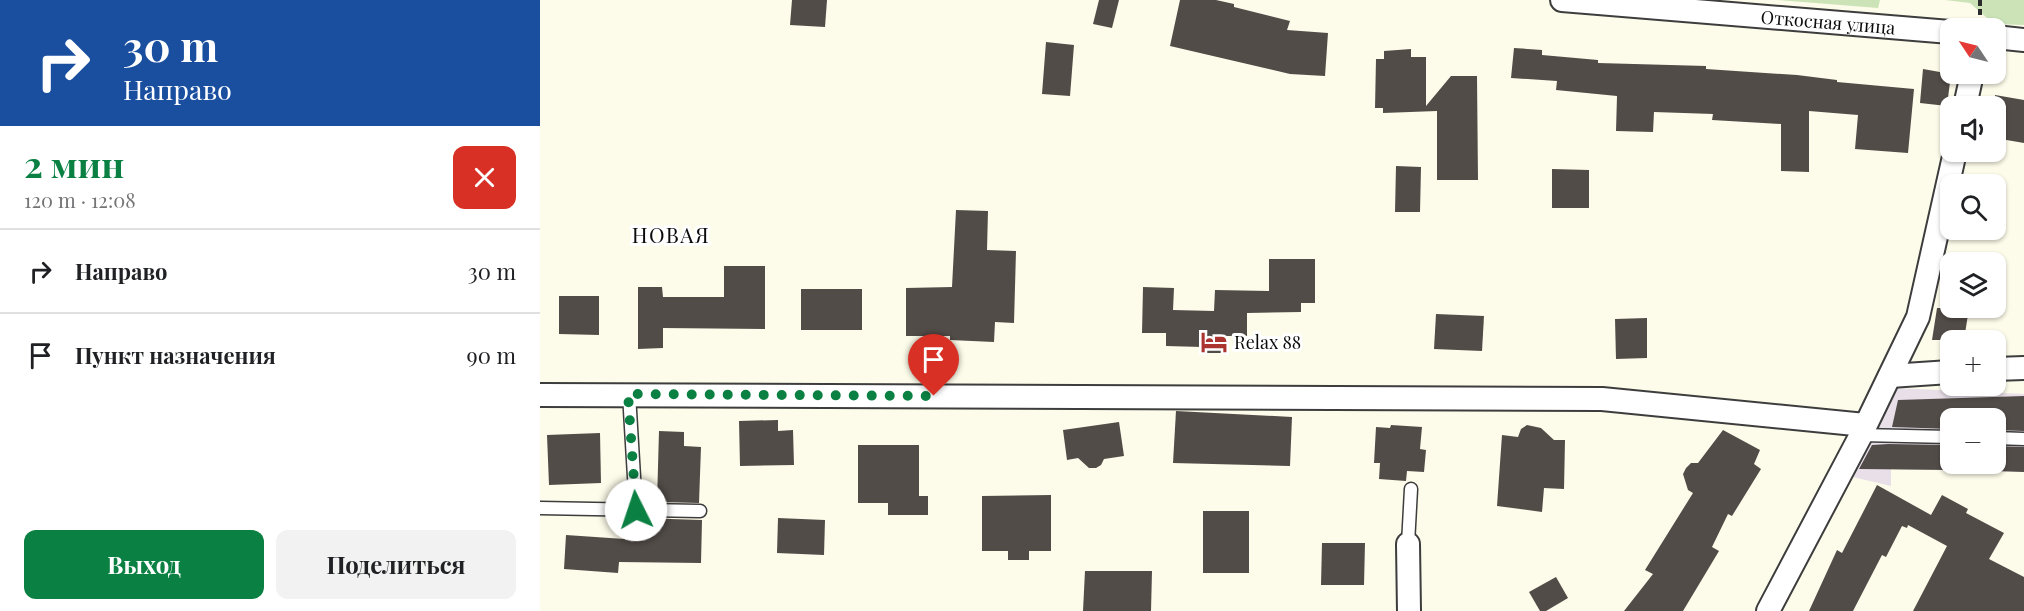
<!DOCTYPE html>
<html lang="ru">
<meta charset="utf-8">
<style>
:root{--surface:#fff;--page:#f2f2f2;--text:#202124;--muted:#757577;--line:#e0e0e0;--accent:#0b8043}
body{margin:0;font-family:"Playfair Display",serif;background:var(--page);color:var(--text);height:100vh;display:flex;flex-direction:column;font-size:22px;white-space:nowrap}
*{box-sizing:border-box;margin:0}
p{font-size:20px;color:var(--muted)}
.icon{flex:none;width:33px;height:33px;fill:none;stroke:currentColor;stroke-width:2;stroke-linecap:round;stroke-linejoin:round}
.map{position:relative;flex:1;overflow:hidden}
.panel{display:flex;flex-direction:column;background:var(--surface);width:540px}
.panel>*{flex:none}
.banner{background:#1a4fa0;color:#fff;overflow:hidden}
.needle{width:39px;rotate:305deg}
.buttons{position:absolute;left:1400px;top:18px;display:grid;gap:12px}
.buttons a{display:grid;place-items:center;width:66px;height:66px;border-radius:12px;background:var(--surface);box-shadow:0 2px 4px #0004;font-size:30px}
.pin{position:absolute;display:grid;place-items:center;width:51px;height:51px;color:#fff;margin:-62px -26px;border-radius:50% 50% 50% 0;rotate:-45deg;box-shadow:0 0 6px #0007}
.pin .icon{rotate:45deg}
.me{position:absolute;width:66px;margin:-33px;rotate:356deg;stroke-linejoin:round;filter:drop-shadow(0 0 4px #0008)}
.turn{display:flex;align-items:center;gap:21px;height:126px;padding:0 24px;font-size:27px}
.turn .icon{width:78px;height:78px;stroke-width:2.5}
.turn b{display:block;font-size:42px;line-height:51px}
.round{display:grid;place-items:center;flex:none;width:63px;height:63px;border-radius:12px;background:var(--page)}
.headline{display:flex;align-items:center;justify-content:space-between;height:102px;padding:0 24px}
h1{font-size:36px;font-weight:700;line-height:45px;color:var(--accent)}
.cta{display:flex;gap:12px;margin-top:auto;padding:12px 24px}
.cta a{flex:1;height:69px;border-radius:12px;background:var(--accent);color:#fff;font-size:24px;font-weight:700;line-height:69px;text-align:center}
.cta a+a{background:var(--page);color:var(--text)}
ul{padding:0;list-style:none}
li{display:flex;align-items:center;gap:18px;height:84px;padding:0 24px;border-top:2px solid var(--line)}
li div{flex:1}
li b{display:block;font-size:22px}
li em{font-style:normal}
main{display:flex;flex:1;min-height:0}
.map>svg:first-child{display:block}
.industrial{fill:#e8dfe9;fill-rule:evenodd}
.green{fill:#cbe3b7}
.building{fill:#524c48}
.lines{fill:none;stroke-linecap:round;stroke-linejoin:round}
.service-casing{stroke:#3d3d3d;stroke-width:15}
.minor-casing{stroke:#3d3d3d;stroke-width:26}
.path{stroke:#2c2c2c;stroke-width:4;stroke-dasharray:6 3;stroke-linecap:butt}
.service{stroke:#fff;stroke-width:12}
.minor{stroke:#fff;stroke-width:22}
.route{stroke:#0b8043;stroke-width:10;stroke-dasharray:0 18}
.labels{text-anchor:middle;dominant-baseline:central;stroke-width:6;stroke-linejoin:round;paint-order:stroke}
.street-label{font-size:18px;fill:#0a0a0a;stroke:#fff}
.poi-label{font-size:18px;fill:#0a0a0a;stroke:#fff;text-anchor:start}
.quarter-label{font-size:21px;letter-spacing:1.5px;fill:#0a0a0a;stroke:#fff}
</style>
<main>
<section class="panel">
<div class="banner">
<div class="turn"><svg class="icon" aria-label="right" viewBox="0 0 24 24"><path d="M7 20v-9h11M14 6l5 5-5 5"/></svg><div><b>30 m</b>Направо</div></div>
</div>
<div class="headline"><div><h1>2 мин</h1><p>120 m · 12:08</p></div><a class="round" style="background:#d93025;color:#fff"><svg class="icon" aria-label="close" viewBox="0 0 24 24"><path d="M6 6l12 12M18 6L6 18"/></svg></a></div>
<ul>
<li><svg class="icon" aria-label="right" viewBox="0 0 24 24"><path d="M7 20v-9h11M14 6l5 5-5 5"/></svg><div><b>Направо</b></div><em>30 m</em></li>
<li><svg class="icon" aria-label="arrive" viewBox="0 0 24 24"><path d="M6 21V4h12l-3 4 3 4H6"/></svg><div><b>Пункт назначения</b></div><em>90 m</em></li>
</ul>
<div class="cta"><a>Выход</a><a>Поделиться</a></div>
</section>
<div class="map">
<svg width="1484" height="611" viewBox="0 0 1484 611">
<rect width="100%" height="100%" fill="#fdfbe9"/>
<path class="industrial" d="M 1356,388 L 1484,394 L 1484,472 L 1351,469 L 1351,486 L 1313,477 L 1307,479 ZM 1410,418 L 1455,418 L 1455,464 L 1410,464 Z"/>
<g class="green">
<path d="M 1237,0 L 1340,0 L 1338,8 Z"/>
<path d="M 1405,0 L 1484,0 L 1484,25 L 1454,24 L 1430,3 Z"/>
</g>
<g class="building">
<path d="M 252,0 L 287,0 L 285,27 L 250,25 Z"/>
<path d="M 559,0 L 579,0 L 572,28 L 553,24 Z"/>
<path d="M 640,0 L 676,0 L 694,4 L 694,7 L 750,21 L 747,30 L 788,33 L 785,76 L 750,74 L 630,46 Z"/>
<path d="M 506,42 L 534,45 L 530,96 L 502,94 Z"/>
<path d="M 974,48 L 1002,50 L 1002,55 L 1058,60 L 1058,63 L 1166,66 L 1166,69 L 1257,75 L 1297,80 L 1297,82 L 1374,89 L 1368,153 L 1315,149 L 1318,115 L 1269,111 L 1269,172 L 1241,171 L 1241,124 L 1172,120 L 1173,114 L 1114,112 L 1113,132 L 1076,131 L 1077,96 L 1016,90 L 1017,81 L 971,78 Z"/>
<path d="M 871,49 L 871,57 L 886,57 L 886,106 L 911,76 L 937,76 L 938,180 L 897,180 L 897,111 L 843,113 L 843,108 L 835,108 L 836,59 L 844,59 L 844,51 Z"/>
<path d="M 1383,69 L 1411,74 L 1407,106 L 1380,103 Z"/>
<path d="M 1455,95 L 1484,100 L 1484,143 L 1455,138 Z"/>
<path d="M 856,166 L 881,167 L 880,212 L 855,212 Z"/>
<path d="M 1012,169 L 1049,170 L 1049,208 L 1012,208 Z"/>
<path d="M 416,210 L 448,211 L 447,250 L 476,251 L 474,323 L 455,322 L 454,342 L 410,340 L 410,336 L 366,336 L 366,288 L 412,287 Z"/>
<path d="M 729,259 L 775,259 L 775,303 L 761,303 L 761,312 L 707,313 L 707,336 L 684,336 L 684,353 L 662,353 L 662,347 L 626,346 L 626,333 L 602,333 L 603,287 L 634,288 L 633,310 L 674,311 L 675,290 L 729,291 Z"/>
<path d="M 184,266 L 225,266 L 225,329 L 123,328 L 123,348 L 98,349 L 98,287 L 122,287 L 123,297 L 184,297 Z"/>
<rect x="261" y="289" width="61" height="41"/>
<path d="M 19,296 L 59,296 L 59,335 L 19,334 Z"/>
<path d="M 1397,308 L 1429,308 L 1424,340 L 1392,340 Z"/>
<path d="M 896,314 L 944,316 L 942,351 L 894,349 Z"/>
<path d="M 1107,318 L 1107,358 L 1076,359 L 1075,319 Z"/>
<path d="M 1484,396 L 1484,431 L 1455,430 L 1455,418 L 1410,418 L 1410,429 L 1352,427 L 1358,400 Z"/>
<path d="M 636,411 L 752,417 L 750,466 L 633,463 Z"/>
<path d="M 238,420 L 238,431 L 253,430 L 254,465 L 200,466 L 199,421 Z"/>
<path d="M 579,422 L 584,456 L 564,459 L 561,465 L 556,468 L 549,468 L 538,458 L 527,460 L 523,430 Z"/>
<path d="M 851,425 L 882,427 L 880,449 L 886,450 L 884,472 L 867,471 L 866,481 L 839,479 L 840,463 L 834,463 L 836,427 L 850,428 Z"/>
<path d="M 987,425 L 1001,428 L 1014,440 L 1025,440 L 1024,489 L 1004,488 L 1002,512 L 957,506 L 962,435 L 978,437 L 981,429 Z"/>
<path d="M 1183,430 L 1220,450 L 1214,464 L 1221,469 L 1192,516 L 1188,514 L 1172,547 L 1179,551 L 1143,611 L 1084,611 L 1113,574 L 1105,570 L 1153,493 L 1148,490 L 1143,474 L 1146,468 L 1151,463 L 1158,463 Z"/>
<path d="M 119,431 L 144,432 L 144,446 L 161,447 L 159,503 L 117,502 Z"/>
<path d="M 60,433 L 61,483 L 9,485 L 7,435 Z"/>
<path d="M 1348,444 L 1410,445 L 1410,470 L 1319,469 L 1332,445 Z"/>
<path d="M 318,445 L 379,445 L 379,496 L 388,496 L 388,515 L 348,515 L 348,503 L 318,503 Z"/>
<path d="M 1455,446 L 1484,447 L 1484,472 L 1455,471 Z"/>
<path d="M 1337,485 L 1391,515 L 1402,495 L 1428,509 L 1426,513 L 1464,533 L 1449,559 L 1484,577 L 1484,611 L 1373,611 L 1407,546 L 1368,525 L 1367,528 L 1362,526 L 1346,557 L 1342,555 L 1313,611 L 1269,611 L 1297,550 L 1302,553 Z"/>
<path d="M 511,495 L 511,551 L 489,551 L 489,560 L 468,560 L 468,551 L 442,551 L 442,496 Z"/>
<rect x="663" y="511" width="46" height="62"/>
<path d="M 99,518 L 162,520 L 161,563 L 79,562 L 78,573 L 24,569 L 26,535 L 99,540 Z"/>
<path d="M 238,518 L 285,520 L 284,555 L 237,553 Z"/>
<path d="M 782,543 L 825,543 L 824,585 L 781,585 Z"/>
<path d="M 545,571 L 612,571 L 611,611 L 543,611 Z"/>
<path d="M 1016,577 L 1028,598 L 1006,611 L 1000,611 L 989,592 Z"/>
</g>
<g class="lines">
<g class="service-casing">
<g id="service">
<path d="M 89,394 L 96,510"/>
<path d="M 1321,435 L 1410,437"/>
<path d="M 1455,438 L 1484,439"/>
<path d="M 0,508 L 160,511"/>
<path d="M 868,544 L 871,489"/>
</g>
</g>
<g class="minor-casing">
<g id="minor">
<path id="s1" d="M 1022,0 L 1410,32"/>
<path d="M 1455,37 L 1484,40"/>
<path d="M 1425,106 L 1432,74"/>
<path d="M 1455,369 L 1484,368"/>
<path d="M 1350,376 L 1410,372"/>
<path d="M 0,395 L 1062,399 L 1325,425"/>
<path d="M 868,544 L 869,611"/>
<path d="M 1228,611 L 1321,435 L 1378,317 L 1415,152"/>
</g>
</g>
<path class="path" d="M 1440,0 L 1440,22"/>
<use href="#service" class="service"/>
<use href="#minor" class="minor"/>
</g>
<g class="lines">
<path class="route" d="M 96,510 L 88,394 L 394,396"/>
</g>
<defs>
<g id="hotel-bare" transform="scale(2.07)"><path d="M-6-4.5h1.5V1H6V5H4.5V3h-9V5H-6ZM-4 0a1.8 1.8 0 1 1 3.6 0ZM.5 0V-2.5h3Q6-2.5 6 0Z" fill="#ac3430" stroke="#fff" stroke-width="2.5" paint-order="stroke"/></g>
</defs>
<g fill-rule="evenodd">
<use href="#hotel-bare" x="674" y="342"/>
</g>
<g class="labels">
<g class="street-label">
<text stroke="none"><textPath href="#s1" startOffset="267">Откосная улица</textPath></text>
</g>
<g class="poi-label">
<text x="694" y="342">Relax 88</text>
</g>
<g class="quarter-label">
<text x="131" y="234">НОВАЯ</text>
</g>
</g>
</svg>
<div class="buttons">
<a><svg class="needle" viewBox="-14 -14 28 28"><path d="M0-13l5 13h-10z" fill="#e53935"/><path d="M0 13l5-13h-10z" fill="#757577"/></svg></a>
<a><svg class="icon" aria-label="sound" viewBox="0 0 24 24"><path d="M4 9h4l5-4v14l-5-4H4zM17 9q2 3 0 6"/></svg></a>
<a><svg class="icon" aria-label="search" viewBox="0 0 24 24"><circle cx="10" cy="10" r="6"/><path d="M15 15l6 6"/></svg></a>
<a><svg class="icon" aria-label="layers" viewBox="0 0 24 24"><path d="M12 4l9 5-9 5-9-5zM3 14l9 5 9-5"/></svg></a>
<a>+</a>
<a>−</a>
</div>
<div class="pin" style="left:394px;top:396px;background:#d93025"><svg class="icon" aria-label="arrive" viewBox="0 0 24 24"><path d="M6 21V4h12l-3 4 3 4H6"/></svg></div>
<svg class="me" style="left:96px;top:510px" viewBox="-20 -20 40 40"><circle r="19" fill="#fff"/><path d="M0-13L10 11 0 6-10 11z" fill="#0b8043"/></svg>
</div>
</main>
